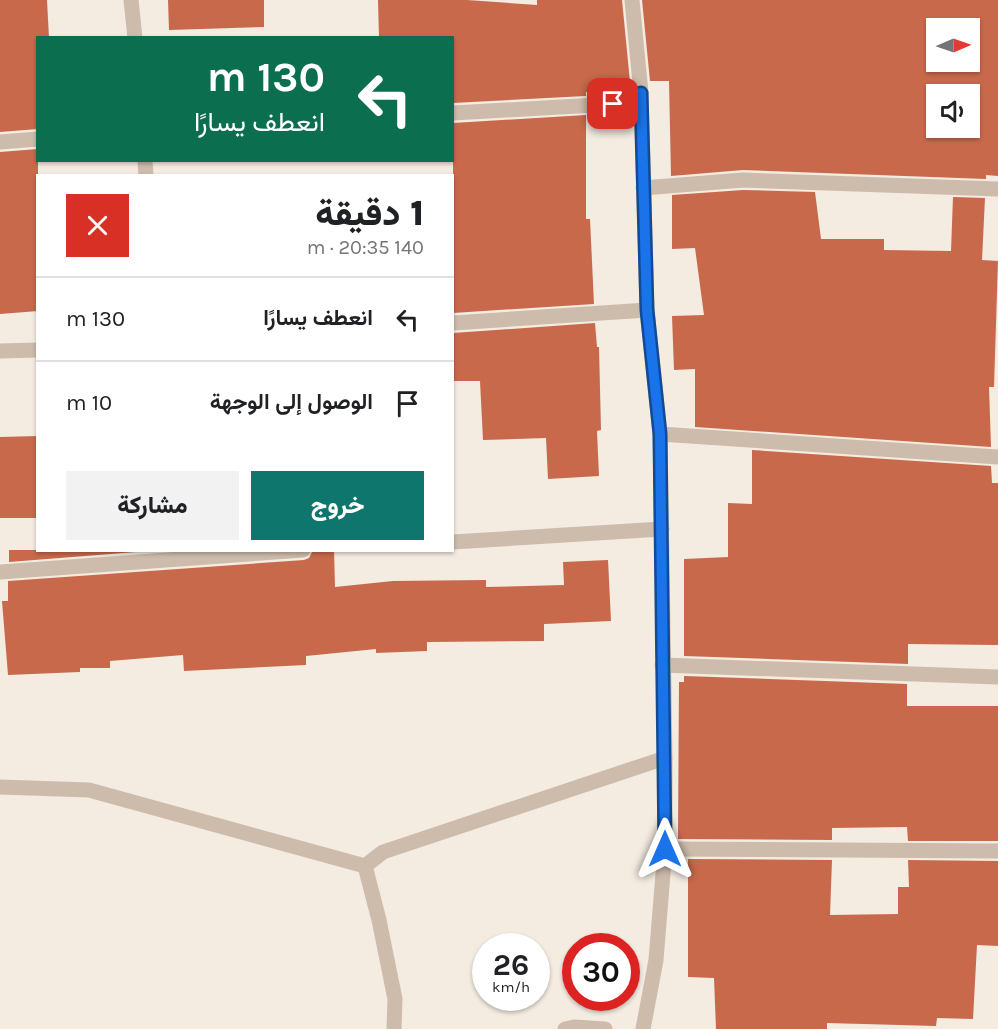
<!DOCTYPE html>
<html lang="ar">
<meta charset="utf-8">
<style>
:root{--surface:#fff;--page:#f2f2f2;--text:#202124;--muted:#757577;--line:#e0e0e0;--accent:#0f766e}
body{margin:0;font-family:Karla,Vazirmatn,sans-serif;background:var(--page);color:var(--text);direction:rtl;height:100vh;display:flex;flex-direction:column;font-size:22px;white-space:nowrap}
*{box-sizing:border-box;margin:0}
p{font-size:20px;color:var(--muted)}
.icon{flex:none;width:33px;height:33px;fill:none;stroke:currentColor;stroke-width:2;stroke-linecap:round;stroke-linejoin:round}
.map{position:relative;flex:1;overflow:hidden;direction:ltr}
.drawer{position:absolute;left:36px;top:174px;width:418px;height:378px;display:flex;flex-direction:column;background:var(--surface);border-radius:0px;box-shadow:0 2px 4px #0004;direction:rtl}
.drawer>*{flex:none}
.banner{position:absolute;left:36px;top:36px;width:418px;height:126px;border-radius:0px;box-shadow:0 2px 4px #0004;direction:rtl;background:#0b6e4f;color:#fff;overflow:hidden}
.needle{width:39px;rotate:88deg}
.tools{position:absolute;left:926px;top:18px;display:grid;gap:12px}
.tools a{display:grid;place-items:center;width:54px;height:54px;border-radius:0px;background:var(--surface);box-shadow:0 2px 4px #0004;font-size:30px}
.speed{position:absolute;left:472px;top:933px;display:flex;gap:12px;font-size:30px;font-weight:700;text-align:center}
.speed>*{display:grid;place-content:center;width:78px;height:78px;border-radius:50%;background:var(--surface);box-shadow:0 2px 4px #0004;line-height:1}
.speed small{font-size:15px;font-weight:400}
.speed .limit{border:9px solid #d22;background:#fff;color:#111}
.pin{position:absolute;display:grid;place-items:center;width:51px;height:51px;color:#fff;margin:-26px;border-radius:12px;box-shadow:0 3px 9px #0006}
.me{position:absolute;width:66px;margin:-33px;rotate:0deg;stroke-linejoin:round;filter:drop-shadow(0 0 4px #0008)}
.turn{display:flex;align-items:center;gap:21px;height:126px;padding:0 30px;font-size:27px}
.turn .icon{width:78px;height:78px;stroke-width:2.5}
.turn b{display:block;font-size:42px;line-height:51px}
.round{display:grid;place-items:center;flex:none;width:63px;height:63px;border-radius:0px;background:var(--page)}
.headline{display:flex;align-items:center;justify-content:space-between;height:102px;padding:0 30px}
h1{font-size:36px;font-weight:800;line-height:45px}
.primary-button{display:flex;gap:12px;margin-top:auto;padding:12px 30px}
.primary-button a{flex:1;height:69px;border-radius:0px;background:var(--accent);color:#fff;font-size:24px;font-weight:800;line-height:69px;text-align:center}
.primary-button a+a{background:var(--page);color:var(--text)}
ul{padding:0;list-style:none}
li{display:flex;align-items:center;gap:18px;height:84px;padding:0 30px;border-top:2px solid var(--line)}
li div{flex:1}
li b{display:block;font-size:22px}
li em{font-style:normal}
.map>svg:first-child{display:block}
.building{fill:#c8694b;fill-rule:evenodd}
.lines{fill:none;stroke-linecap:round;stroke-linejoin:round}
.minor{stroke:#cdbbac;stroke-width:15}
.route-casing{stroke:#114b97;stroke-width:15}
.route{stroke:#1a73e8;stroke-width:10}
</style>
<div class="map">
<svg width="998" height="1029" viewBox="0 0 998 1029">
<rect width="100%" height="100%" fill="#f4ebe1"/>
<g class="building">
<path d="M 0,0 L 47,0 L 49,38 L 38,38 L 38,129 L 0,132 Z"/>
<path d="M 168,0 L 264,0 L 264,27 L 169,30 Z"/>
<path d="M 378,0 L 467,0 L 537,5 L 537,0 L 622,0 L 630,82 L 595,83 L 596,92 L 586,92 L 586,96 L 453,103 L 453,38 L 379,38 Z"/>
<path d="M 642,0 L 998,0 L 998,176 L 986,175 L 986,179 L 743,170 L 671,176 L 669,81 L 650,81 ZM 936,28 L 969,28 L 969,62 L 936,62 ZM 936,94 L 969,94 L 969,128 L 936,128 Z"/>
<path d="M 586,115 L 586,219 L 590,219 L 594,304 L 453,313 L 453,123 Z"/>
<path d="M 38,149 L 38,311 L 0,314 L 0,152 Z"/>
<path d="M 743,190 L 815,192 L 821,239 L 884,239 L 884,250 L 951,251 L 953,197 L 985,198 L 982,260 L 998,261 L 994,387 L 989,387 L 991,447 L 695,427 L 695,369 L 674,370 L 672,316 L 704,315 L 695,248 L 672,249 L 672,195 Z"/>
<path d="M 595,323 L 597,347 L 599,347 L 601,430 L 597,431 L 599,476 L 548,479 L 546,438 L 483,440 L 480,381 L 453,381 L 453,333 Z"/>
<path d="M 38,436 L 38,518 L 0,518 L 0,437 Z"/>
<path d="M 752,450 L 991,466 L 992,483 L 998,483 L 998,645 L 908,644 L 908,664 L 684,656 L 684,559 L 728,557 L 728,503 L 752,504 Z"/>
<path d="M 9,550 L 161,550 L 9,562 Z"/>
<path d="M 313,550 L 334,550 L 335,587 L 393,581 L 486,580 L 486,587 L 564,585 L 563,562 L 608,560 L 611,621 L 544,624 L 544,641 L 427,642 L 427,651 L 376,653 L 376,649 L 306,656 L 306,665 L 184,671 L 183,655 L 110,661 L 110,668 L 80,668 L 80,672 L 8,675 L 2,601 L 8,601 L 8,581 L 304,560 L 309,558 Z"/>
<path d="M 684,676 L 907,684 L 907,706 L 998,706 L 998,841 L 908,841 L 907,827 L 832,828 L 832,840 L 678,839 L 679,682 L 684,682 Z"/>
<path d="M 688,859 L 832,860 L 830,915 L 898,914 L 898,887 L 909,887 L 908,860 L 998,861 L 998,946 L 977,945 L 973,1019 L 937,1018 L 936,1026 L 827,1023 L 827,1029 L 716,1029 L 714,978 L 688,977 Z"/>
</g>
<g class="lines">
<g class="minor">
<path d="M 131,0 L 135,38"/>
<path d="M 632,0 L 641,93 L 647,310 L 660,434 L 665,758 L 665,849 L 656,960 L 643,1029"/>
<path d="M 453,113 L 613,104 L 641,93"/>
<path d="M 0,142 L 38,139"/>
<path d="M 145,160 L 146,176"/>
<path d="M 643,188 L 743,180 L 998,189"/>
<path d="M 453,323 L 647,310"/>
<path d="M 0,351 L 38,350"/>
<path d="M 660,434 L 998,457"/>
<path d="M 453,542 L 662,529"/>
<path d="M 0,572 L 303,550"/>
<path d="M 662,665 L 998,677"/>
<path d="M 0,787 L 89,790 L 365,866 L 383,852 L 665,758"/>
<path d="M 665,849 L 998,851"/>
<path d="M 365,866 L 379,920 L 395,999 L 394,1029"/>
<path d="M 565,1029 L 574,1027 L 605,1029"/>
</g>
</g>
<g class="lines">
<g class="route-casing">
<path id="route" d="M 613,104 L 641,93 L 647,310 L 660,434 L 665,849"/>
</g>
<use href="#route" class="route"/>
</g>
</svg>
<div class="tools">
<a><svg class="needle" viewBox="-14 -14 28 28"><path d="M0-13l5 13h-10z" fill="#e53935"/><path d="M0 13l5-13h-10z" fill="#757577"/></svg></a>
<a><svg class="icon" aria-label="sound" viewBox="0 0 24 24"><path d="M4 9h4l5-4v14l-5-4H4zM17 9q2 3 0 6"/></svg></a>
</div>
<div class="speed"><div>26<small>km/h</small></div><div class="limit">30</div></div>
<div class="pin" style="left:613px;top:104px;background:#d93025"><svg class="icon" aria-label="arrive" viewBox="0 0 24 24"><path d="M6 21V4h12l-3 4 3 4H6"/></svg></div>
<svg class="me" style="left:665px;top:849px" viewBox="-20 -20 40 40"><path d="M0-17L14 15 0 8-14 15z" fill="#1a73e8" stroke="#fff" stroke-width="4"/></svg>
<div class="banner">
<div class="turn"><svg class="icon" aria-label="left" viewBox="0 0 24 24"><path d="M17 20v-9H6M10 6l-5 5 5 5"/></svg><div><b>130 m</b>انعطف يسارًا</div></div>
</div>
<section class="drawer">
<div class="headline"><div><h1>1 دقيقة</h1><p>140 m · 20:35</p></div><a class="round" style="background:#d93025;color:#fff"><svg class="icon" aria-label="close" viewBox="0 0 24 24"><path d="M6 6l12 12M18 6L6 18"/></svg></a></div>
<ul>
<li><svg class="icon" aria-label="left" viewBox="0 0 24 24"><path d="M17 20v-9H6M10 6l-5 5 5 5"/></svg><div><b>انعطف يسارًا</b></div><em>130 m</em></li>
<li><svg class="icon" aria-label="arrive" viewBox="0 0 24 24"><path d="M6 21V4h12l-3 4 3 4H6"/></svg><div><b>الوصول إلى الوجهة</b></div><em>10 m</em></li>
</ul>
<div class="primary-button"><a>خروج</a><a>مشاركة</a></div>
</section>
</div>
